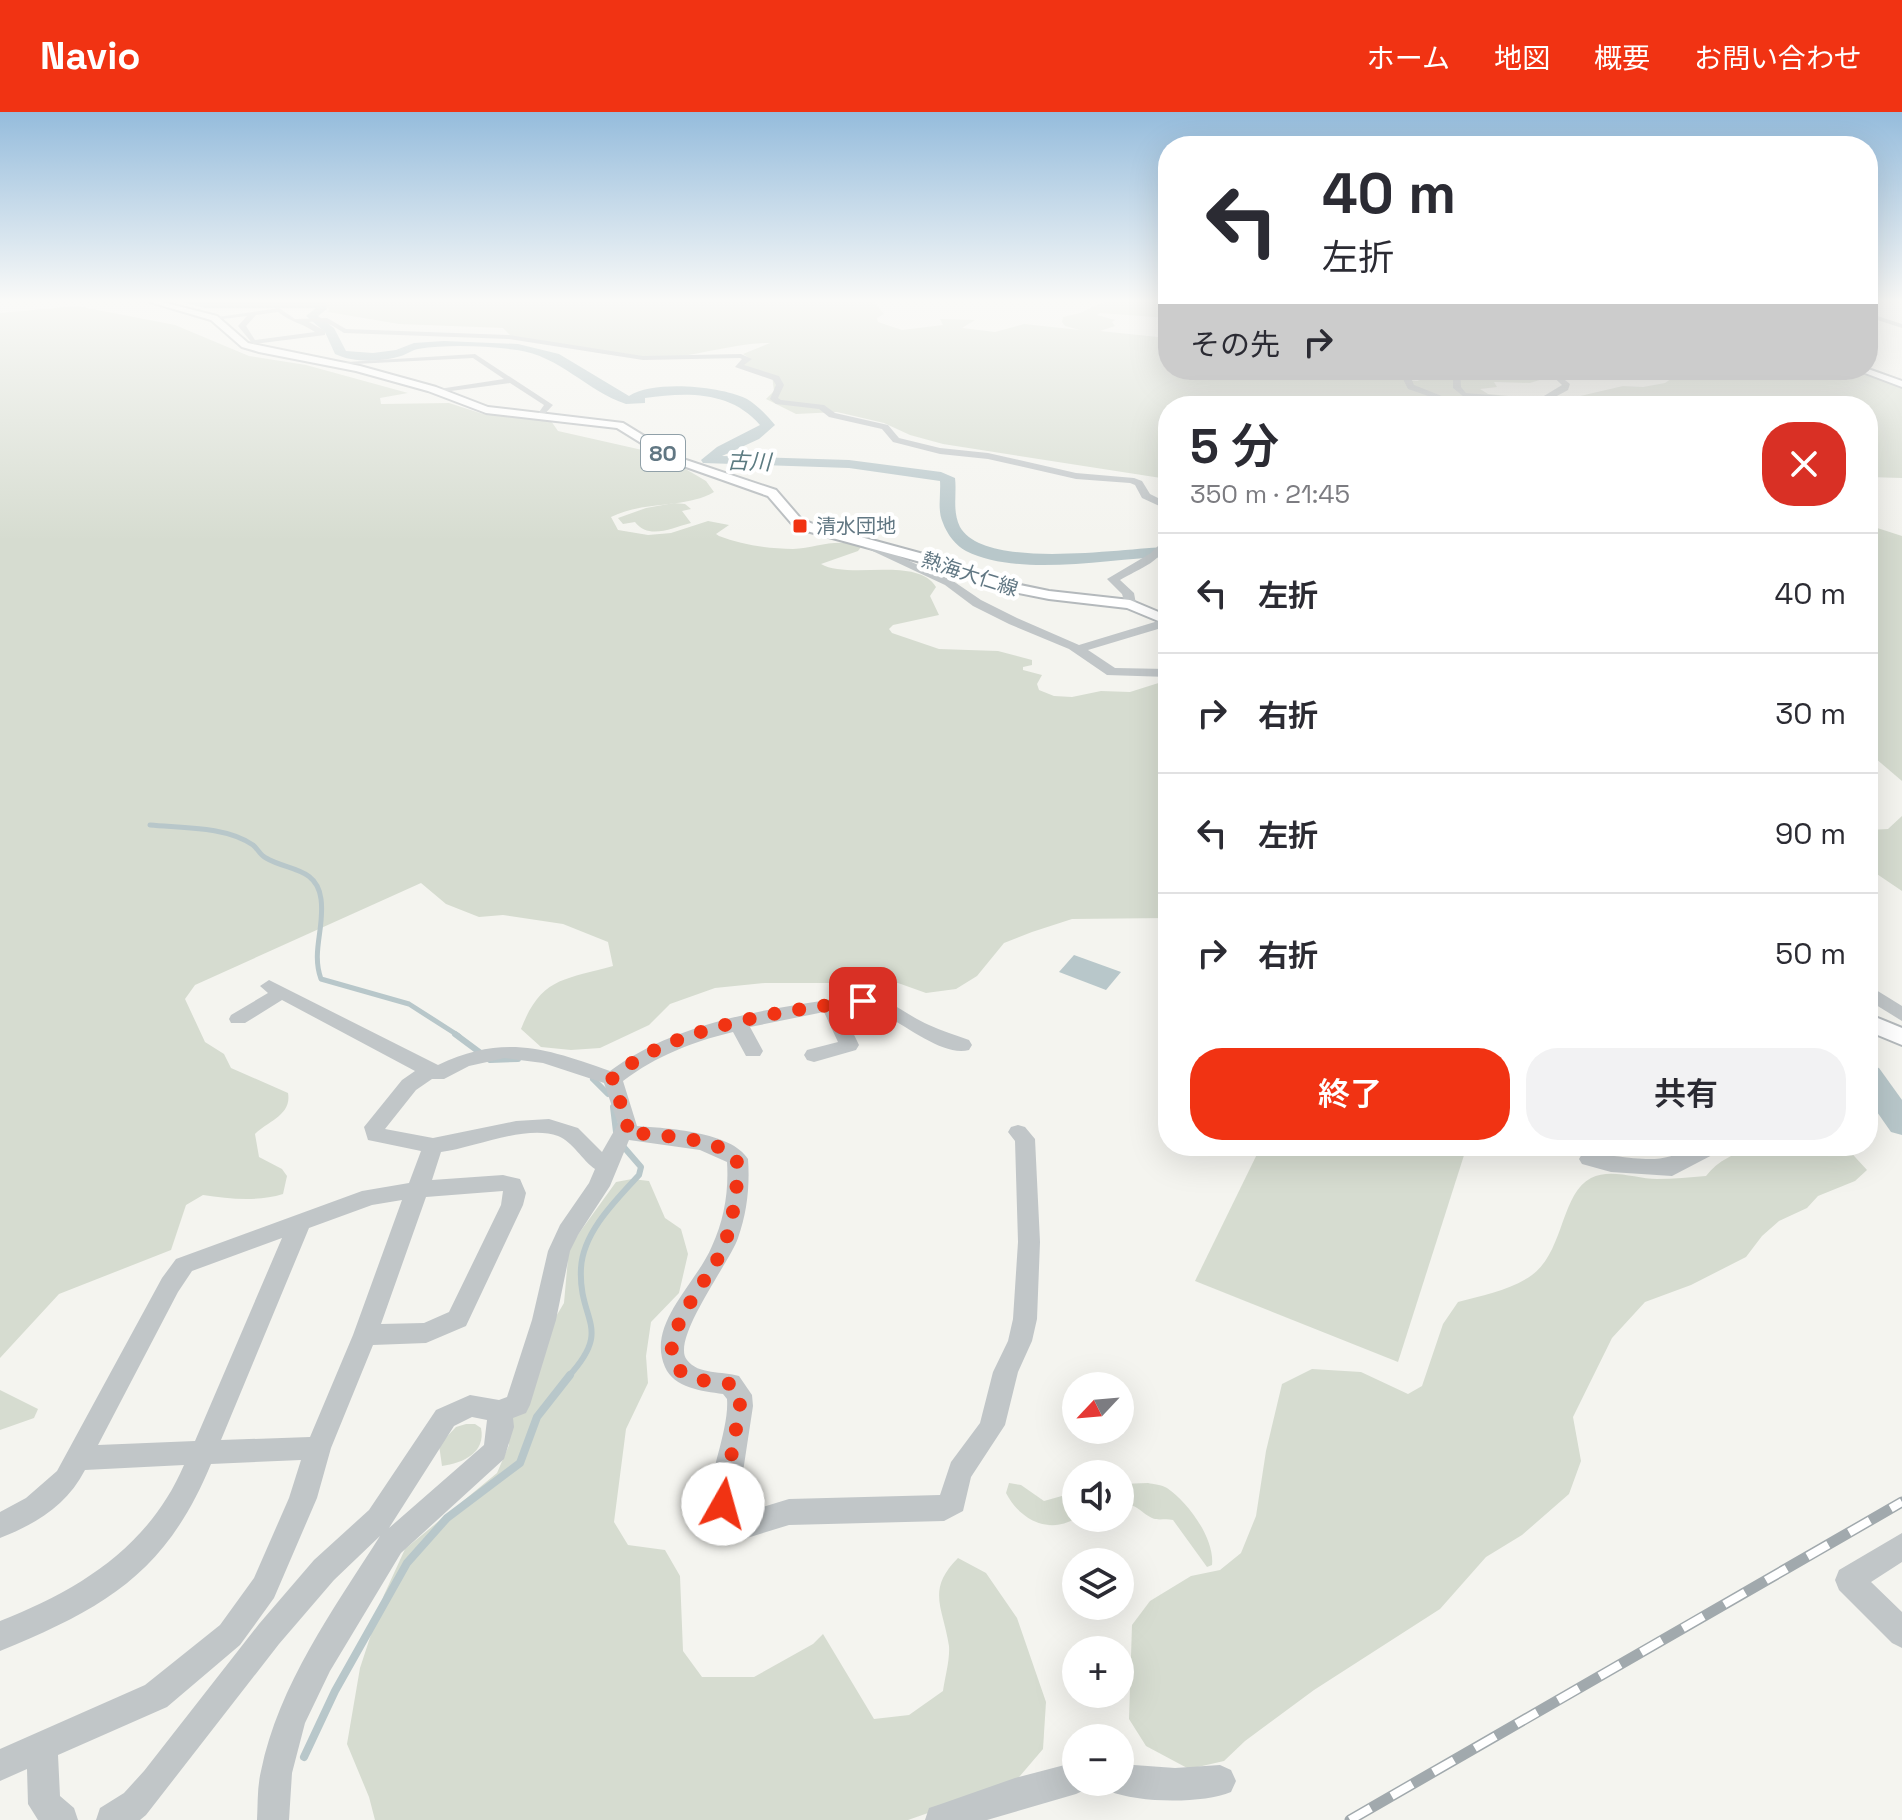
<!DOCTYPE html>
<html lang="ja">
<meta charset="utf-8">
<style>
:root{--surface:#fff;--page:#f2f2f3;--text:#2b2b33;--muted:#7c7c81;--line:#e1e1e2;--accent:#f13313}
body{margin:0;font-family:"Space Grotesk","Noto Sans JP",sans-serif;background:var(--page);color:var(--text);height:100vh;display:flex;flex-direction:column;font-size:30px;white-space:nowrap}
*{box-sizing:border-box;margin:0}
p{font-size:26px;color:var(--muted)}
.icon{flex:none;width:44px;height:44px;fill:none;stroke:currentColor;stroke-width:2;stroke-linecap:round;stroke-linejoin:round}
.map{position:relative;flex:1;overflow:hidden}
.drawer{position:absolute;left:1158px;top:284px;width:720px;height:760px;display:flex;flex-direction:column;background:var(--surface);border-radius:32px;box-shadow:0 8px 32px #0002}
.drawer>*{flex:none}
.banner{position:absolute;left:1158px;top:24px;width:720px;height:244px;border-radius:32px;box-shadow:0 8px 32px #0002;background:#fff;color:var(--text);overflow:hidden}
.needle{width:52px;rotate:244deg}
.buttons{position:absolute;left:1062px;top:1260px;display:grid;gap:16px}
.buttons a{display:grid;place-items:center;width:72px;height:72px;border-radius:50%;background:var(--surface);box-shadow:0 8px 32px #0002;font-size:40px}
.pin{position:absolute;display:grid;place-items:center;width:68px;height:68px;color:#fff;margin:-34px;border-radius:16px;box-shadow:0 4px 12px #0006}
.me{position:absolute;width:88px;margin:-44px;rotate:7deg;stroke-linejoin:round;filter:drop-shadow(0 0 6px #0008)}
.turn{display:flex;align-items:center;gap:28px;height:168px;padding:0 32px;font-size:36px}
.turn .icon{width:104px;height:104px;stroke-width:2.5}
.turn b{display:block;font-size:56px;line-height:68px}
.then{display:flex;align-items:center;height:76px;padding:0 32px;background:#0003;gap:16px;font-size:30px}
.round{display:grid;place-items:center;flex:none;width:84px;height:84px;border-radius:32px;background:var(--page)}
.headline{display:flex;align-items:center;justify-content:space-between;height:136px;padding:0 32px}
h1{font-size:48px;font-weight:600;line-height:60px}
.cta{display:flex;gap:16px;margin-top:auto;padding:16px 32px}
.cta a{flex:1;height:92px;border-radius:32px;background:var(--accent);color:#fff;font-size:32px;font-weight:600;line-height:92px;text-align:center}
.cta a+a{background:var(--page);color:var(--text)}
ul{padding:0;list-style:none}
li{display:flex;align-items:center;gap:24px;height:120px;padding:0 32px;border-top:2px solid var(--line)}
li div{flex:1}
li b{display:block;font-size:30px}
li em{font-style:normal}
header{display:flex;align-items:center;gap:48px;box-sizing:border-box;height:112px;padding:0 40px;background:var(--accent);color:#fff}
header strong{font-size:38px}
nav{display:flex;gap:44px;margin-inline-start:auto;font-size:28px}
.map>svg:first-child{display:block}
.green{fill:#d6dcd0}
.water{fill:#b8c7ca}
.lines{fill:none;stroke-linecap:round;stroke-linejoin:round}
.stream-far2{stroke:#b8c7ca;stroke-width:5}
.stream-far1{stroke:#b8c7ca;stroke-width:6}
.stream{stroke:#b8c7ca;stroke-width:8}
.river{fill:#b8c7ca;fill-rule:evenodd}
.major-casing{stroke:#b4b9bc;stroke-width:4}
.minor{fill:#c1c6c8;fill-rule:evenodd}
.major{fill:#fff;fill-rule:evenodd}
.rail-casing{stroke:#a1a9ad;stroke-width:11}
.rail{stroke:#fff;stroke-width:8;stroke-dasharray:24;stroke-linecap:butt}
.route{stroke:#f13313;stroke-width:14;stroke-dasharray:0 25.2}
.poi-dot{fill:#f13313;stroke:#fff;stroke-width:3}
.labels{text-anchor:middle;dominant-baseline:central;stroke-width:8;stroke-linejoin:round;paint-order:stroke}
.far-poi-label{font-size:20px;fill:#617783;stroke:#fff;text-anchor:start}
.far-street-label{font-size:20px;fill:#617783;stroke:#fff}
.shield{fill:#fff;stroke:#90a0a8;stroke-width:2}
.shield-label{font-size:22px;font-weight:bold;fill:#617783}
.far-water-label{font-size:22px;font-style:italic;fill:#5c7b81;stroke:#fff}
</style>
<header>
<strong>Navio</strong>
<nav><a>ホーム</a><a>地図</a><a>概要</a><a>お問い合わせ</a></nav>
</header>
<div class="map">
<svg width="1902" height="1708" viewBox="0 0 1902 1708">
<rect width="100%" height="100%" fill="#f4f4ef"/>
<g class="green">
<path d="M 283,190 L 874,190 L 884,202 L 877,206 L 878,210 L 902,218 L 943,213 L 940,207 L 975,208 L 962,216 L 995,220 L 1024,212 L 1080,218 L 1065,214 L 1062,210 L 1063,205 L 1080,201 L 1103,190 L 1154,190 L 1168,195 L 1168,206 L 1100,201 L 1097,203 L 1115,208 L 1112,210 L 1115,214 L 1100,219 L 1168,226 L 1168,258 L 1311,262 L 1323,258 L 1361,258 L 1389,267 L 1417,269 L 1447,258 L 1530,258 L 1549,265 L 1530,271 L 1494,270 L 1497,275 L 1480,277 L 1488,282 L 1559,289 L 1623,274 L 1643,275 L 1665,271 L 1675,264 L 1693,260 L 1691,258 L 1854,258 L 1902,274 L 1902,366 L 1868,365 L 1868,294 L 1168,294 L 1168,387 L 1162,385 L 1161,366 L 943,332 L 910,323 L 884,311 L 837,300 L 796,302 L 766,287 L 774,279 L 772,263 L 740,254 L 749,246 L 743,242 L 770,231 C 729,231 689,248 647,246 C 601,245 557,230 511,224 L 503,216 L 399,212 L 328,200 L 329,197 L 324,193 Z"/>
<path d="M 77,194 L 175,213 L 249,244 L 306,253 L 408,281 L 380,286 L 381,292 L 449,291 L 483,302 L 551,309 L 558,319 L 660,342 L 706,369 L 714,380 C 685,397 646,388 611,405 L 618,418 L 648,423 L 671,421 L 708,409 L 729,413 L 716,422 L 719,424 C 742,433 769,437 793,437 C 817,436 838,425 861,435 L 858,439 L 821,452 C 848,468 917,444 936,475 L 930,484 L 939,503 L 893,513 L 889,517 L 892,521 L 939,537 L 998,539 L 1032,548 L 1032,553 L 1023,555 L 1023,558 L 1042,563 L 1037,572 L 1039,578 L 1054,584 L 1072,585 L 1101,579 L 1130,580 L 1168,568 L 1168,806 L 1072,807 L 1032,820 L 1004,831 L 977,864 L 956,877 L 926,881 L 898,871 L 765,871 L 715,876 L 670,892 L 649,913 L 600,936 L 571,938 L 541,935 L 521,917 C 541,865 564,868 613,854 L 608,830 L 563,812 L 503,803 L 479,805 L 446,792 L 421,771 L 195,873 L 185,887 L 205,930 L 224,942 L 231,956 L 288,981 C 292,1003 268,1009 255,1022 L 259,1045 L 282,1057 L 287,1064 L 283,1082 C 258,1090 229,1087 203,1083 L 186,1093 L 171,1138 L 59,1182 L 0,1246 L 0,201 Z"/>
<path d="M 674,391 L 685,392 L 691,397 L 682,399 L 691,411 C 671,416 649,428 635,410 L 623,412 L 618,406 L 646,396 Z"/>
<path d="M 1868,413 L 1902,424 L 1902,669 L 1868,640 Z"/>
<path d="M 1902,704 L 1902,779 L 1868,756 L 1868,718 L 1888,717 Z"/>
<path d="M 1261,1034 L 1456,1034 L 1466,1037 L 1398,1250 L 1195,1169 Z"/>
<path d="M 1755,1034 L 1845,1034 L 1867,1058 L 1855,1069 L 1818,1084 L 1807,1096 L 1779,1109 L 1762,1124 L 1746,1145 L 1691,1173 L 1645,1190 L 1612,1226 L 1573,1305 L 1581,1349 L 1569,1382 L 1522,1423 L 1486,1445 L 1440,1497 L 1314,1578 L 1245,1629 L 1224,1649 L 1189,1657 L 1146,1634 L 1129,1607 L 1132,1513 L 1150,1489 L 1191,1464 L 1220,1458 L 1241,1441 L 1256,1404 L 1266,1339 L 1282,1272 L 1312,1257 L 1361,1260 L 1408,1282 L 1422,1274 L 1443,1212 L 1458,1190 C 1483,1183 1511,1178 1532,1163 C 1564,1140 1561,1081 1591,1066 C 1611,1056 1636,1067 1657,1067 C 1674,1067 1690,1065 1706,1064 C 1718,1048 1736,1041 1755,1034 Z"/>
<path d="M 632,1067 L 649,1069 L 665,1106 L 681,1117 L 688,1142 L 679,1181 L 651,1210 L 646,1244 L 648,1271 L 626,1317 L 614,1410 L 628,1433 L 665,1438 L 680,1464 L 683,1539 L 702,1565 L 754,1565 L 813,1532 L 823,1522 L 874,1607 L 909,1603 L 943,1579 C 945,1565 950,1548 949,1534 C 943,1495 926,1478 958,1446 L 986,1461 L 1017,1506 L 1046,1590 L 1043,1637 L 1014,1671 L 908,1708 L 375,1708 L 369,1685 L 347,1632 L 360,1556 L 384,1483 L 405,1437 L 497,1361 L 509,1333 L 506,1304 L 542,1228 L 564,1191 L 569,1135 L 616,1070 Z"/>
<path d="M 0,1278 L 38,1297 L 34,1306 L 0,1318 Z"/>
<path d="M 466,1312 L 475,1312 L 481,1316 C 486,1341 463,1351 442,1354 L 439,1333 L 456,1315 Z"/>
<path d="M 1009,1371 L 1021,1373 L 1044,1389 L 1076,1380 L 1076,1406 C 1049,1423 1020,1408 1006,1381 Z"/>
<path d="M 1148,1371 C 1153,1372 1162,1373 1167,1376 C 1188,1390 1215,1427 1212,1453 L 1207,1455 L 1173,1408 C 1165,1406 1159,1409 1152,1406 C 1139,1400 1136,1389 1120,1395 L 1120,1372 Z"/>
</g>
<path class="water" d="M 1074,843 L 1121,860 L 1106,878 L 1059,860 Z"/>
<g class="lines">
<path class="stream-far2" d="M 150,713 C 181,716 226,714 253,733 C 258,737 260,743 266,746 C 288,759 317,755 321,787 C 325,815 311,840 321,867 L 409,892 L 459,924"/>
<g class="stream-far1">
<path d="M 455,922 L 490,948 L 518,947"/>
<path d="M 593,967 L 608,982"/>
<path d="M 613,995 L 616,1020"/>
<path d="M 568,1265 C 614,1215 578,1210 581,1156 C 583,1120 616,1088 639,1063 L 641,1055 L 622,1033"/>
</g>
<path class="stream" d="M 304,1645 L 335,1579 L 407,1451 L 447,1406 L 520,1351 L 537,1305 L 570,1263"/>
<g class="river">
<path d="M 181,190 L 322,190 L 326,191 L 327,197 L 318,204 L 334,216 L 346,239 L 373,241 L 396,238 L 414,231 L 444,229 L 518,232 L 559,242 L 629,284 C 654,268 720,274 747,287 C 758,294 767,303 775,313 L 759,327 L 722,344 L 849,348 L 941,360 L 955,366 C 957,382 952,399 960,415 C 985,459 1122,436 1168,435 L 1168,445 C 1108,446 1021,466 966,439 C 956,434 947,422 943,411 C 937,398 941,383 940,369 L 849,356 L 703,351 L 701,348 L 717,335 L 760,313 C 731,279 687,280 645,286 L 645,291 L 626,292 C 587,279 560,244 517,238 C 487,234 448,232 418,237 C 412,238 407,242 401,244 C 381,250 354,251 335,242 L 325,220 L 306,204 L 316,196 L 205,196 Z"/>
<path d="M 1868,953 L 1879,956 L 1902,988 L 1902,1023 L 1891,1020 L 1868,987 Z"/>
</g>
<g class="major-casing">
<g id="major">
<path d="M 150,190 L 162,190 L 217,204 L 248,231 L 360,254 L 436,275 L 488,295 L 623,311 L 680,346 L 776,378 L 801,407 L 813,412 L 938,446 L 1001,469 L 1049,479 L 1130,488 L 1168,504 L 1168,513 L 1127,496 L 1049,487 L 993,476 L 928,452 L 803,418 L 793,413 L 768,384 L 672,350 L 617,316 L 486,301 L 428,279 L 356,259 L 259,240 L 242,235 L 211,208 Z"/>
<path d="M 1868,257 L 1902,269 L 1902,275 L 1857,258 Z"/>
<path d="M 1868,902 L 1902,916 L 1902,933 L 1868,919 Z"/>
</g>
</g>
<g class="minor">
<path d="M 139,190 L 182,196 L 179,198 Z"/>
<path d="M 1162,190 L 1168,190 L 1168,192 L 1163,191 Z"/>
<path d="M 279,196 L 295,207 L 327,206 L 346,217 L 509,223 L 643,244 L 741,242 L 752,247 L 744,253 L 779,264 L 784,273 L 778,286 L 781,288 L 824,293 L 835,301 L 888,313 L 899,326 L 940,336 L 988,341 L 1076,361 L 1134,366 L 1142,369 L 1150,382 L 1168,391 L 1168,398 L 1142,386 L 1135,373 L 1130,371 L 1076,367 L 988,347 L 940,342 L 893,330 L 882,317 L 829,305 L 819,297 L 776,292 L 770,287 L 776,273 L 773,268 L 735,255 L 742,247 L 740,246 L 643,248 L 509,227 L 344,221 C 331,213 326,208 309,210 L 325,219 L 325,223 L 253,232 L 238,214 L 247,204 L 214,208 L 211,206 ZM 278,200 C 290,210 302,211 315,220 L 255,228 L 246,214 L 256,203 Z"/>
<path d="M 1868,201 L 1902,212 L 1902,216 L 1868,205 Z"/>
<path d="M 475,242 L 553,293 L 541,306 L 535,306 L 544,293 L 510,271 L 436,281 L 439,277 L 504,267 L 473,246 L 335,253 L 331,251 Z"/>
<path d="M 1414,258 L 1425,261 L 1411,266 L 1414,273 L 1457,290 L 1457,294 L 1408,277 L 1402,265 L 1416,260 Z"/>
<path d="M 1447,258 L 1460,260 L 1461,275 L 1466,281 L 1539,287 L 1562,273 L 1546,258 L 1557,258 L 1555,260 L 1570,272 L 1568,278 L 1540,293 L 1464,285 L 1453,276 L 1453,263 Z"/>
<path d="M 1168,424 C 1168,448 1138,457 1120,468 L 1134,481 L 1136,492 L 1126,495 L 1122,482 L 1107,467 L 1151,441 Z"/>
<path d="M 868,430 L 953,469 L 981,488 L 1017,506 L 1079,533 L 1168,506 L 1168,514 L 1088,538 L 1115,556 L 1168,557 L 1168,565 L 1107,563 L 1069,537 L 1009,512 L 973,494 L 945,473 L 864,435 L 864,431 Z"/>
<path d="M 269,868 L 438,953 C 503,922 545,936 610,959 C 670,915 748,900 821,889 C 834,887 850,883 863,883 C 888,884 907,904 929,913 C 942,919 956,923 969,928 L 972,933 L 969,938 C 939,946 894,902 868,896 C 859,894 850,897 842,898 L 859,933 L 856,938 L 814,950 L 807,948 L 804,943 L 807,938 L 838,930 L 824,900 L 750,915 L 763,939 L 760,944 L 746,944 L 733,920 C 692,930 656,944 623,969 L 637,1014 C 666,1016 732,1020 748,1047 C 750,1074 747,1101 738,1126 C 730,1150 670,1228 687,1248 C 698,1263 723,1259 739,1264 L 752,1283 L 753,1294 L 737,1399 L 747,1400 L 789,1387 L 940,1383 L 951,1350 L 980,1311 L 993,1260 L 1008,1229 L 1013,1207 L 1018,1130 L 1015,1029 L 1008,1020 L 1011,1015 L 1018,1013 L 1025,1015 L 1035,1027 L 1040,1130 L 1037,1207 L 1032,1229 L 1018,1260 L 1005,1313 L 971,1365 L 963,1399 L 944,1409 L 789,1413 L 747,1426 L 712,1420 C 697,1385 730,1324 727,1287 L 723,1282 C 702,1279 674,1276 665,1255 C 646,1212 697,1171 712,1134 C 724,1108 729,1079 727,1050 L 700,1038 L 629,1028 L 610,1074 L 578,1123 L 570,1139 L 556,1208 L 530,1293 L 526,1301 L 513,1306 L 514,1315 L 504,1347 L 401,1441 L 330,1559 L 305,1611 L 292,1661 L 289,1708 L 257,1708 C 258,1692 257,1675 261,1659 C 279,1572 333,1498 380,1424 L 334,1468 L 279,1532 L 146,1703 L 140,1708 L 96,1708 L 100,1696 L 124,1681 L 144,1659 L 259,1512 L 314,1448 L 369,1398 L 436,1298 L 470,1283 L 499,1288 L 507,1285 L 532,1208 L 548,1139 L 560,1113 L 589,1071 L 595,1057 C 582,1048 573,1030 558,1024 C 526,1012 474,1036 441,1040 L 432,1068 L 503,1063 L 520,1067 L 526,1081 L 523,1093 L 466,1214 L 426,1231 L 373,1233 L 331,1336 L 317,1386 L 274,1486 L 240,1533 L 167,1595 L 58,1643 L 60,1684 L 74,1696 L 78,1708 L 38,1708 L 28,1692 L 27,1657 L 0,1669 L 0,1637 L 145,1573 L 220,1513 L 254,1466 L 289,1386 L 301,1348 L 211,1352 C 166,1461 105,1496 0,1539 L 0,1509 C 79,1478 149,1435 184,1353 L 85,1358 C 67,1393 36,1412 0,1426 L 0,1400 L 26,1386 L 57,1359 L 162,1166 L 176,1147 L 362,1079 L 409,1071 L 421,1039 L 368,1028 L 364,1015 L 402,968 L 415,959 L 282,888 L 245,911 L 231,911 L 229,907 L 231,903 L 268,881 L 260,874 ZM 505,946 L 543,951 L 604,971 L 618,1012 L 602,1040 L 578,1016 L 549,1007 L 516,1009 L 433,1026 L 385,1017 L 416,978 L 432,967 L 444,967 L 469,954 ZM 503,1079 L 501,1093 L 449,1200 L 424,1211 L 381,1212 L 426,1085 ZM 402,1088 L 353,1223 L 310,1325 L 221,1328 L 309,1116 L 372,1093 ZM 282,1126 L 195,1329 L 98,1333 L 178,1180 L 192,1159 ZM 472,1305 L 487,1308 L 484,1333 L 389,1416 L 454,1314 Z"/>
<path d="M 1868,873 L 1902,894 L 1902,909 L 1868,888 Z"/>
<path d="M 1695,1034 L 1724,1034 L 1720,1039 L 1672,1064 L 1611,1060 L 1582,1052 L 1579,1047 L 1582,1042 C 1594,1038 1603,1043 1614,1044 C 1650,1048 1663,1051 1695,1034 Z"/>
<path d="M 1902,1421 L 1902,1450 L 1871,1470 L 1902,1500 L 1902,1536 L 1892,1531 L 1839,1478 L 1835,1468 L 1839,1458 Z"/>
<path d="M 1076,1650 L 1076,1670 L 1090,1670 L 1087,1677 L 1076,1682 L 987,1708 L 925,1708 L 929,1696 L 941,1692 L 1015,1666 Z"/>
<path d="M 1120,1652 L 1175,1656 L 1220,1653 L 1231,1658 L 1236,1669 L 1231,1680 C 1203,1692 1137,1691 1109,1679 L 1105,1670 L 1120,1670 Z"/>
</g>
<use href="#major" class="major"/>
<g class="rail-casing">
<path id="rail" d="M 1350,1708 L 1902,1390"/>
</g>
<use href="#rail" class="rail"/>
</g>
<linearGradient id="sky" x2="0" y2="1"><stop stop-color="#95bcdc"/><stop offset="0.44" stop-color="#fafaf8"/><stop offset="1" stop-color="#fafaf8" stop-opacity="0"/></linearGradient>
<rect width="1902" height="429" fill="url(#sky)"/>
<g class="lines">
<path class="route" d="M 723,1392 L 740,1294 L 739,1283 L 730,1272 C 719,1270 705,1270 694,1266 C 636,1248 708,1170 720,1142 C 731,1120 734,1095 737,1071 C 739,1059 740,1045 727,1039 C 702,1025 654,1023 625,1020 L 628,1012 L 612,967 C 665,915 791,897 863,889"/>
</g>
<rect class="poi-dot" x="792" y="406" width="16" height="16" rx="4"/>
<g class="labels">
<g class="far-poi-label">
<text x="816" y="414">清水団地</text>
</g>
<g class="far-street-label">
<text transform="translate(970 462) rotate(18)">熱海大仁線</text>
</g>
<rect class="shield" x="641" y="323" width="44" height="36" rx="6"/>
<g class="shield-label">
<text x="663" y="341">80</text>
</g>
<g class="far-water-label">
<text transform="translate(749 349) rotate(2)">古川</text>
</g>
</g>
</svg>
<div class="buttons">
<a><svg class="needle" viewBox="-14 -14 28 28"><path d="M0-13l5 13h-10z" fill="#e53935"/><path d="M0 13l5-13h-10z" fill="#7c7c81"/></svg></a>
<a><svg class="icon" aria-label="sound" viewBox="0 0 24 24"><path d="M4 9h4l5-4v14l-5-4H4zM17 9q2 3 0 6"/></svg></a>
<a><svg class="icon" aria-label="layers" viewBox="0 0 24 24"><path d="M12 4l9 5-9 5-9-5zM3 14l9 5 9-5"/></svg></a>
<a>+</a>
<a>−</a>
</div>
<div class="pin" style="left:863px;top:889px;background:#d93025"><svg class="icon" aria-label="arrive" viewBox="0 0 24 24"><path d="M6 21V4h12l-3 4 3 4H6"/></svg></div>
<svg class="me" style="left:723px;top:1392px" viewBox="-20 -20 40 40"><circle r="19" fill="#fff"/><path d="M0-13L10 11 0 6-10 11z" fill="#f13313"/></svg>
<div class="banner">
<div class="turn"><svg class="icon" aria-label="left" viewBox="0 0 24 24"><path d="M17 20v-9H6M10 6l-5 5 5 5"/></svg><div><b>40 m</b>左折</div></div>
<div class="then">その先<svg class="icon" aria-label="right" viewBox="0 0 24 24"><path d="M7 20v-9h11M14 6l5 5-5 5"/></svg></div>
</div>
<section class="drawer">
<div class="headline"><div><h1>5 分</h1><p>350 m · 21:45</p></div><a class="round" style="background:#d93025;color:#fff"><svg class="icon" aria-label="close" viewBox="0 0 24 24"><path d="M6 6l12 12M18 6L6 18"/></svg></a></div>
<ul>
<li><svg class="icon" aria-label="left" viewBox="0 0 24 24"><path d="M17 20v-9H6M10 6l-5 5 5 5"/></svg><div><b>左折</b></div><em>40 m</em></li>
<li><svg class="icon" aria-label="right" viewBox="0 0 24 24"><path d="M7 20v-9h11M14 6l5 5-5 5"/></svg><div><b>右折</b></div><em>30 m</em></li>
<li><svg class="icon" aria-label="left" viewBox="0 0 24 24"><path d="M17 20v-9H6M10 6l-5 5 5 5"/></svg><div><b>左折</b></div><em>90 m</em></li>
<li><svg class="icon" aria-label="right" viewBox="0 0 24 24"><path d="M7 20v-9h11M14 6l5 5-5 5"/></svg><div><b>右折</b></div><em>50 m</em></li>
</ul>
<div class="cta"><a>終了</a><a>共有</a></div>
</section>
</div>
